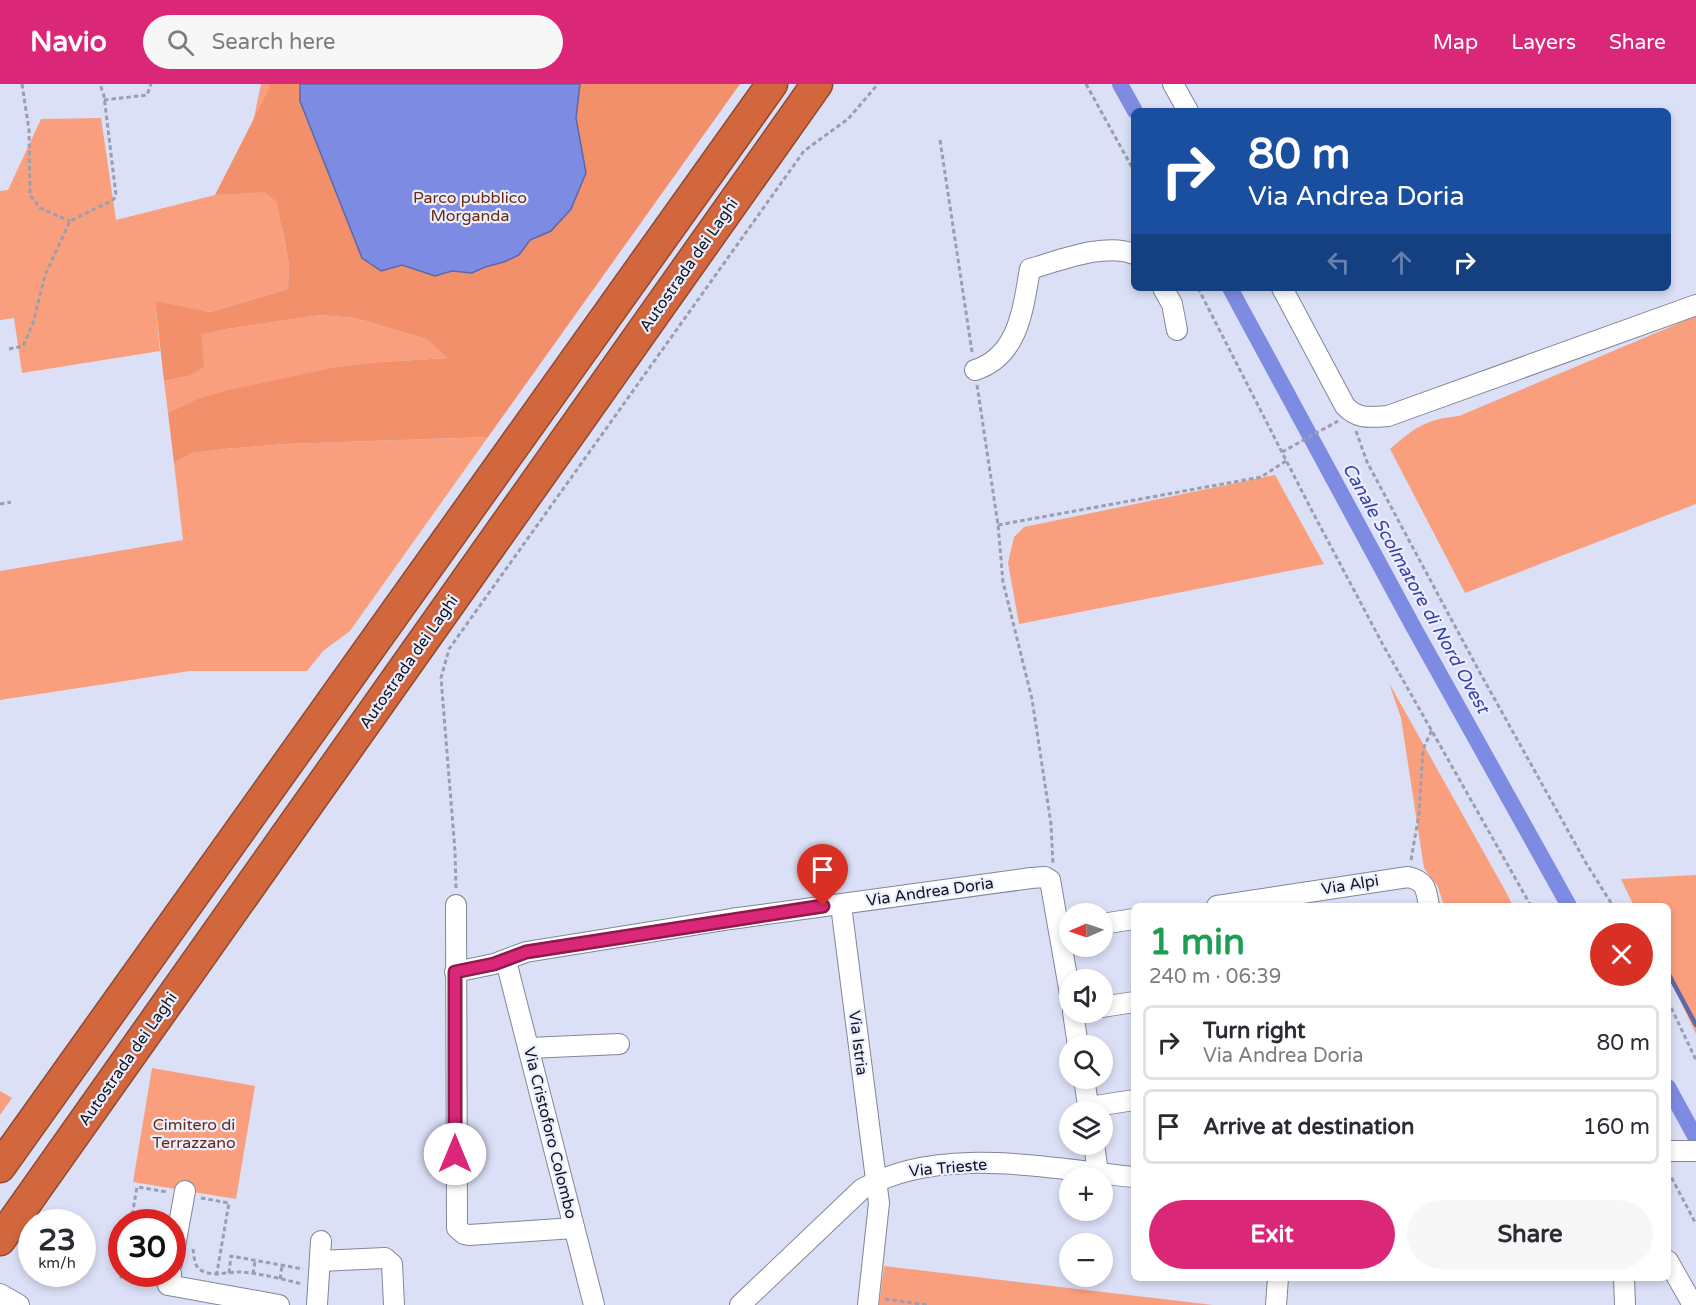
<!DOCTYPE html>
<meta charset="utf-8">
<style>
:root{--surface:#fff;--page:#f7f7f7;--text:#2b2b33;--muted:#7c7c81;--line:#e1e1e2;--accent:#db2777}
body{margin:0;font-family:"Varela Round",sans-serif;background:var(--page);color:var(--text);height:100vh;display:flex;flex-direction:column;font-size:22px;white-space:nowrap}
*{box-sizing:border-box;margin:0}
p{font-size:20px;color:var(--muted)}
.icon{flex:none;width:33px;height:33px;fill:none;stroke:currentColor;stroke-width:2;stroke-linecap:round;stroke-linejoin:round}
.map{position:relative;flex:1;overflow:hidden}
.drawer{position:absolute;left:1131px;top:819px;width:540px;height:378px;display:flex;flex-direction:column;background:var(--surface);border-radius:9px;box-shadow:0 3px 9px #0003}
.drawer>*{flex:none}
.hud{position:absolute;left:1131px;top:24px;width:540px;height:183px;border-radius:9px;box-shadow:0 3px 9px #0003;background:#1a4fa0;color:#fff;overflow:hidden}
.needle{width:39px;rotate:268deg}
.controls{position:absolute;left:1059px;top:819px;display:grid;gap:12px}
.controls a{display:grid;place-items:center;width:54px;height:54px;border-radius:50%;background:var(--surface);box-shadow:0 3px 9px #0003;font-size:30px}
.speed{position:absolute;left:18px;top:1125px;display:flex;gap:12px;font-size:30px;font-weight:700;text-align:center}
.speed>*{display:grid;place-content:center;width:78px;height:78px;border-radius:50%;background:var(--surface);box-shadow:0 3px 9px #0003;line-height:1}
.speed small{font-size:15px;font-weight:400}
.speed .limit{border:9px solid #d22;background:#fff;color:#111}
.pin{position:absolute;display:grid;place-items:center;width:51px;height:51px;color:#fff;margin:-62px -26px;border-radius:50% 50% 50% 0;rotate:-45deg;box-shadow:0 0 6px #0007}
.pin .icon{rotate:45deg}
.me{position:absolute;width:66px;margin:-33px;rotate:0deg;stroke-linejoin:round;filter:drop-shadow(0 0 4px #0008)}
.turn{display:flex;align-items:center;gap:21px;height:126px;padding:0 18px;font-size:27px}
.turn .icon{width:78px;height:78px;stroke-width:2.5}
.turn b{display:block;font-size:42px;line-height:51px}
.lanes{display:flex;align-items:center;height:57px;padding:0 18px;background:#0003;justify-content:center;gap:30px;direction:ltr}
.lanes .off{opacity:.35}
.round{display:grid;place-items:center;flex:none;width:63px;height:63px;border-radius:32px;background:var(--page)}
.overview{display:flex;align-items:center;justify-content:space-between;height:102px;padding:0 18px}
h1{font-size:36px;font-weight:700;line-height:45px;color:#1e9e55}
.button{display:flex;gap:12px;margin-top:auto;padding:12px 18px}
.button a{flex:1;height:69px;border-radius:36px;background:var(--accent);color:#fff;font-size:24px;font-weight:700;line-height:69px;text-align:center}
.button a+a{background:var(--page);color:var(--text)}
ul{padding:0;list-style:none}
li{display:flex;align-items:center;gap:18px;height:75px;margin:0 12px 9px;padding:0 6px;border:3px solid var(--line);border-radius:9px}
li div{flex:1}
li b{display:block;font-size:22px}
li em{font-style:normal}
header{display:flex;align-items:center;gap:36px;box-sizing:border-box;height:84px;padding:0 30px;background:var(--accent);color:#fff}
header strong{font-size:28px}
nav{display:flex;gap:33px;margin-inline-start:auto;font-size:21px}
.search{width:420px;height:54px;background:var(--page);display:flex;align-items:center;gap:15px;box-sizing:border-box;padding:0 21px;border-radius:33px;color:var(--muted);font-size:22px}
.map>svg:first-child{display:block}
.green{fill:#f99f7e}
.forest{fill:#f1906b}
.water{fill:#7d8ce2;stroke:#5d68a7;stroke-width:1.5}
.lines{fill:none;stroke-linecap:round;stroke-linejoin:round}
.stream{stroke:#5d68a7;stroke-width:4.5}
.canal{stroke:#7d8ce2;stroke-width:16}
.minor-casing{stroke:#818699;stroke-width:22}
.highway-casing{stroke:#8f4a31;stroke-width:33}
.path{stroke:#9a9eaf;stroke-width:3;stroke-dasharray:4.5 3;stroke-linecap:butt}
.minor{stroke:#fff;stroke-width:20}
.highway{stroke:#d2663d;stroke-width:30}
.route-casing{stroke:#8e194d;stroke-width:15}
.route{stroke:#db2777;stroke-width:10}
.labels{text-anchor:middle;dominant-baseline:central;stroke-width:4.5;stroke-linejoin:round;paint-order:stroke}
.park-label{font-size:16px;fill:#682a11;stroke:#eaeeff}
.street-label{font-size:16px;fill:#13151c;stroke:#eaeeff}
.water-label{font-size:18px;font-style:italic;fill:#3a41a5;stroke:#eaeeff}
</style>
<header>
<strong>Navio</strong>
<div class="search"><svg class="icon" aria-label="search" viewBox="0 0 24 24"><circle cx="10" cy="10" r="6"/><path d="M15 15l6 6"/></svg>Search here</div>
<nav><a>Map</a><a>Layers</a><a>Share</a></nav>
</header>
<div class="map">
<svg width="1696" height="1221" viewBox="0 0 1696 1221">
<rect width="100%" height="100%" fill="#dbe0f6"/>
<g class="green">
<path d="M 261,0 L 720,0 L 282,145 L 289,180 L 288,205 L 210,228 L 155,218 L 160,267 L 22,289 L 14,234 L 0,236 L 0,107 L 8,106 L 41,35 L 101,34 L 116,136 L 215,111 L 238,109 Z"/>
<path d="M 320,231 L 355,234 L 426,255 L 449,274 L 381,278 L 192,317 L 168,329 L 164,297 L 188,292 L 201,251 L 227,245 Z"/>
<path d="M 1696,232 L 1696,420 L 1465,509 L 1390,365 C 1414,344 1426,335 1459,332 Z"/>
<path d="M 488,353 L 350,547 L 323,567 L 307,587 L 190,587 L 0,616 L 0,487 L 183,456 L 174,379 L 192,369 L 225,365 L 285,360 Z"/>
<path d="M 1275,391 L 1324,480 L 1019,540 L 1008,479 L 1014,453 L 1024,443 Z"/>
<path d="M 1389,599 L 1506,808 L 1513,822 L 1444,822 L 1438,803 L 1424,784 L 1401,634 Z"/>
<path d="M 1696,791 L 1696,950 L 1668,891 L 1668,822 L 1634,822 L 1621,795 Z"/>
<path d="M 152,984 L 255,1002 L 236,1115 L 133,1098 Z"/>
<path d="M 0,1007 L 12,1014 L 0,1031 Z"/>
<path d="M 884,1182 L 1213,1221 L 879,1221 Z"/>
</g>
<path class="forest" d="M 269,0 L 300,0 L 300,17 L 362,174 L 381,186 L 402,181 L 435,192 L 452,187 L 472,189 L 485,183 L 504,178 L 519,171 L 530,156 L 551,147 L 586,89 L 576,34 L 580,0 L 740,0 L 488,353 L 285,360 L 225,365 L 192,369 L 174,379 L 168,329 L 192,317 L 225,307 L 332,284 L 381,278 L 448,274 L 426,255 L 355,234 L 320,231 L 227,245 L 201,251 L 204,283 L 188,292 L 164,297 L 155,217 L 210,228 L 288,205 L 289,180 L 277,118 L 265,108 L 215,111 L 269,5 Z"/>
<path class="water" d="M 300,0 L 580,0 L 576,34 L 586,89 L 571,125 L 551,147 L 530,156 L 519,171 L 504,178 L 485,183 L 472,189 L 452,187 L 435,192 L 402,181 L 381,187 L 362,174 L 300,17 Z"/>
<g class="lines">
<path class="stream" d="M 1668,889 L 1696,941"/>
<g class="canal">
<path d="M 1120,0 L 1135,27"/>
<path d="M 1230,204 L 1414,544 L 1569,822"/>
<path d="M 1668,1003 L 1696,1054"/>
</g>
<g class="minor-casing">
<g id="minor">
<path d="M 1173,0 L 1188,27"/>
<path d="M 1163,204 L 1172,220 L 1177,246"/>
<path d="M 1282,204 L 1345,322 C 1358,336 1371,333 1388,332 L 1696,221"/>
<path d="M 975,286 C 1019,272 1023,224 1030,185 C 1059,177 1105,158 1134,170"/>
<path d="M 456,821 L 457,1144 L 464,1150 L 469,1151 L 574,1144"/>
<path d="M 841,821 L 879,1119 L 868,1221"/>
<path d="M 1217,822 L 1408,793 C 1426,797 1426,805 1429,822"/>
<path d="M 1102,840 L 1134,835"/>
<path d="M 506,877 L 594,1221"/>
<path d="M 455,888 L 494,880 L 526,868 L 731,835 L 1031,794 L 1045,793 L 1050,796 L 1070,910"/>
<path d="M 1102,923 L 1134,918"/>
<path d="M 1073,928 L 1078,962"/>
<path d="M 529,964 L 619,960"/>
<path d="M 1084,994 L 1089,1028"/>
<path d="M 1089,1023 L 1134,1016"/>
<path d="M 1094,1060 L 1098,1089"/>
<path d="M 1668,1067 L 1696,1067"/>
<path d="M 320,1177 L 385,1174 L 392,1180 L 394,1221"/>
<path d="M 1668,1177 L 1693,1221"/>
<path d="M 172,1179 L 185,1107"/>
<path d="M 171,1190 L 168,1201 L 279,1221"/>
<path d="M 1624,1194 L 1625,1221"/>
<path d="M 0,1210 L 19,1221"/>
<path d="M 317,1221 L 321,1157"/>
<path d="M 740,1221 L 862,1105 C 940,1060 1049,1085 1134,1093"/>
<path d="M 1276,1221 L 1278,1194"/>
</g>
</g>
<g class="highway-casing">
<g id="highway">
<path d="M 0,1083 L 772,0"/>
<path d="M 0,1156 L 817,0"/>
</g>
</g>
<g class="path">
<path d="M 22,0 L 29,46 L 30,111 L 40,124 L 70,137"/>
<path d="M 1086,0 L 1134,87"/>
<path d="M 104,16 L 147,11 L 151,0"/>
<path d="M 940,56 L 972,268"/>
<path d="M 1198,204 L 1311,425 L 1382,559 L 1531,822"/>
<path d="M 9,265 L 23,262 L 33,239 L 45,191 L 70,137 L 109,118 L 114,115 L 116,111 L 104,12 L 100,0"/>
<path d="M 977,301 L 998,441 L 1003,498 L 1032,615 L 1051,740 L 1053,780"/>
<path d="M 1356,347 L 1367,378 L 1479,587 L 1586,779 L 1613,822"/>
<path d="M 1282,368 L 1338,337"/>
<path d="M 0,420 L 11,418"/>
<path d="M 998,441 L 1261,393 L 1286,377"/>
<path d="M 1411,776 L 1419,730 L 1423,665 L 1432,646"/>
<path d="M 456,804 L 455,767 L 441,594 L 449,565 L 804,67 L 848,35 L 878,0"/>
<path d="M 1668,917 L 1696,976"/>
<path d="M 1668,1087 L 1696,1140"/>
<path d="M 201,1114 L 229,1119 L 216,1194"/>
<path d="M 131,1138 L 137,1103 L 168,1108"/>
<path d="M 193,1165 C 194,1171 194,1179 198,1184 C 208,1194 227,1188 240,1188 C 260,1189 282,1195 302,1200"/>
<path d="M 229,1189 L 231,1172 L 303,1185"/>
<path d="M 122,1190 L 121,1193 L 152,1198"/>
<path d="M 253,1190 L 255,1177"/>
<path d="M 280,1195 L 282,1182"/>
<path d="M 885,1215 L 928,1221"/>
</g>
<use href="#minor" class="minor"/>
<use href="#highway" class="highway"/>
</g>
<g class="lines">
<g class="route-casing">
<path id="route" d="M 455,1070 L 455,888 L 494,880 L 526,868 L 823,822"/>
</g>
<use href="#route" class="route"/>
</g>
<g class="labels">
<g class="park-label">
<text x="470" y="114">Parco pubblico<tspan x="470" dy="18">Morganda</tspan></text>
<text x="194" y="1041">Cimitero di<tspan x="194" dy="18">Terrazzano</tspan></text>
</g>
<g class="street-label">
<text transform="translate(689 181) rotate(-55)">Autostrada dei Laghi</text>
<text transform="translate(409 578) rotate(-55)">Autostrada dei Laghi</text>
<text transform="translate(1350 801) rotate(-9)">Via Alpi</text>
<text transform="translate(930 808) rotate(-8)">Via Andrea Doria</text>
<text transform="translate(858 959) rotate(83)">Via Istria</text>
<text transform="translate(128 975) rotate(-55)">Autostrada dei Laghi</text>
<text transform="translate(550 1049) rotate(76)">Via Cristoforo Colombo</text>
<text transform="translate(948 1084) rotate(-5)">Via Trieste</text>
</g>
<g class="water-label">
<text transform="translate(1416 504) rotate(61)">Canale Scolmatore di Nord Ovest</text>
</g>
</g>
</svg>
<div class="controls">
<a><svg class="needle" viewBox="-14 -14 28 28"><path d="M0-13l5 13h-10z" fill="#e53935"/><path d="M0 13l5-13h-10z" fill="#7c7c81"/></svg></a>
<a><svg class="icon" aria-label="sound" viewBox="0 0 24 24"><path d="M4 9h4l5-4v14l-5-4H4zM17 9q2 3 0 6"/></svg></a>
<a><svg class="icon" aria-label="search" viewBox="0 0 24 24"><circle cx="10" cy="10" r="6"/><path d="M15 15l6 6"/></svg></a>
<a><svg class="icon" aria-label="layers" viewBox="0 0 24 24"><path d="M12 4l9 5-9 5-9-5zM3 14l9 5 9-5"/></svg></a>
<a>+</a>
<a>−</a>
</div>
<div class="speed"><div>23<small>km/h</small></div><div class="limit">30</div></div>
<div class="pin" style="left:823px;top:822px;background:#d93025"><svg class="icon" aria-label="arrive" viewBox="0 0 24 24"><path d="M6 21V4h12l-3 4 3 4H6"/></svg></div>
<svg class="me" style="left:455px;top:1070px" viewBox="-20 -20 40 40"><circle r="19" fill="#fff"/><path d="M0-13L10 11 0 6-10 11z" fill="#db2777"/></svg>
<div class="hud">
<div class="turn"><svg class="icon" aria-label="right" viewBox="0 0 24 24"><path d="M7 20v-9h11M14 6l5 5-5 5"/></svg><div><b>80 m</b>Via Andrea Doria</div></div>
<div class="lanes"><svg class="icon off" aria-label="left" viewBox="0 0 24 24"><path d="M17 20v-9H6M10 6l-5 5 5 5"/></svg><svg class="icon off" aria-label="ahead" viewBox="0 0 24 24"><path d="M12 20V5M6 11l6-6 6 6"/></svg><svg class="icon" aria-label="right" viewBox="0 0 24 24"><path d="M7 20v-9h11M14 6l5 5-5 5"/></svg></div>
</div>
<section class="drawer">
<div class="overview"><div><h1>1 min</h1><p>240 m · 06:39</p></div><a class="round" style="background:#d93025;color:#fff"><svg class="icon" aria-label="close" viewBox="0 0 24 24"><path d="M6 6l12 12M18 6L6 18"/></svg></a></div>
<ul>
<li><svg class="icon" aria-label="right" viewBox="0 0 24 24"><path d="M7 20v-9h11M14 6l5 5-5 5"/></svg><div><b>Turn right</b><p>Via Andrea Doria</p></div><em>80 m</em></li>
<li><svg class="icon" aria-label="arrive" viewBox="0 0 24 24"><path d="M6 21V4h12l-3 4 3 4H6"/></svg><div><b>Arrive at destination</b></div><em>160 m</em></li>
</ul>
<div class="button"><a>Exit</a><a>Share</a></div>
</section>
</div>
